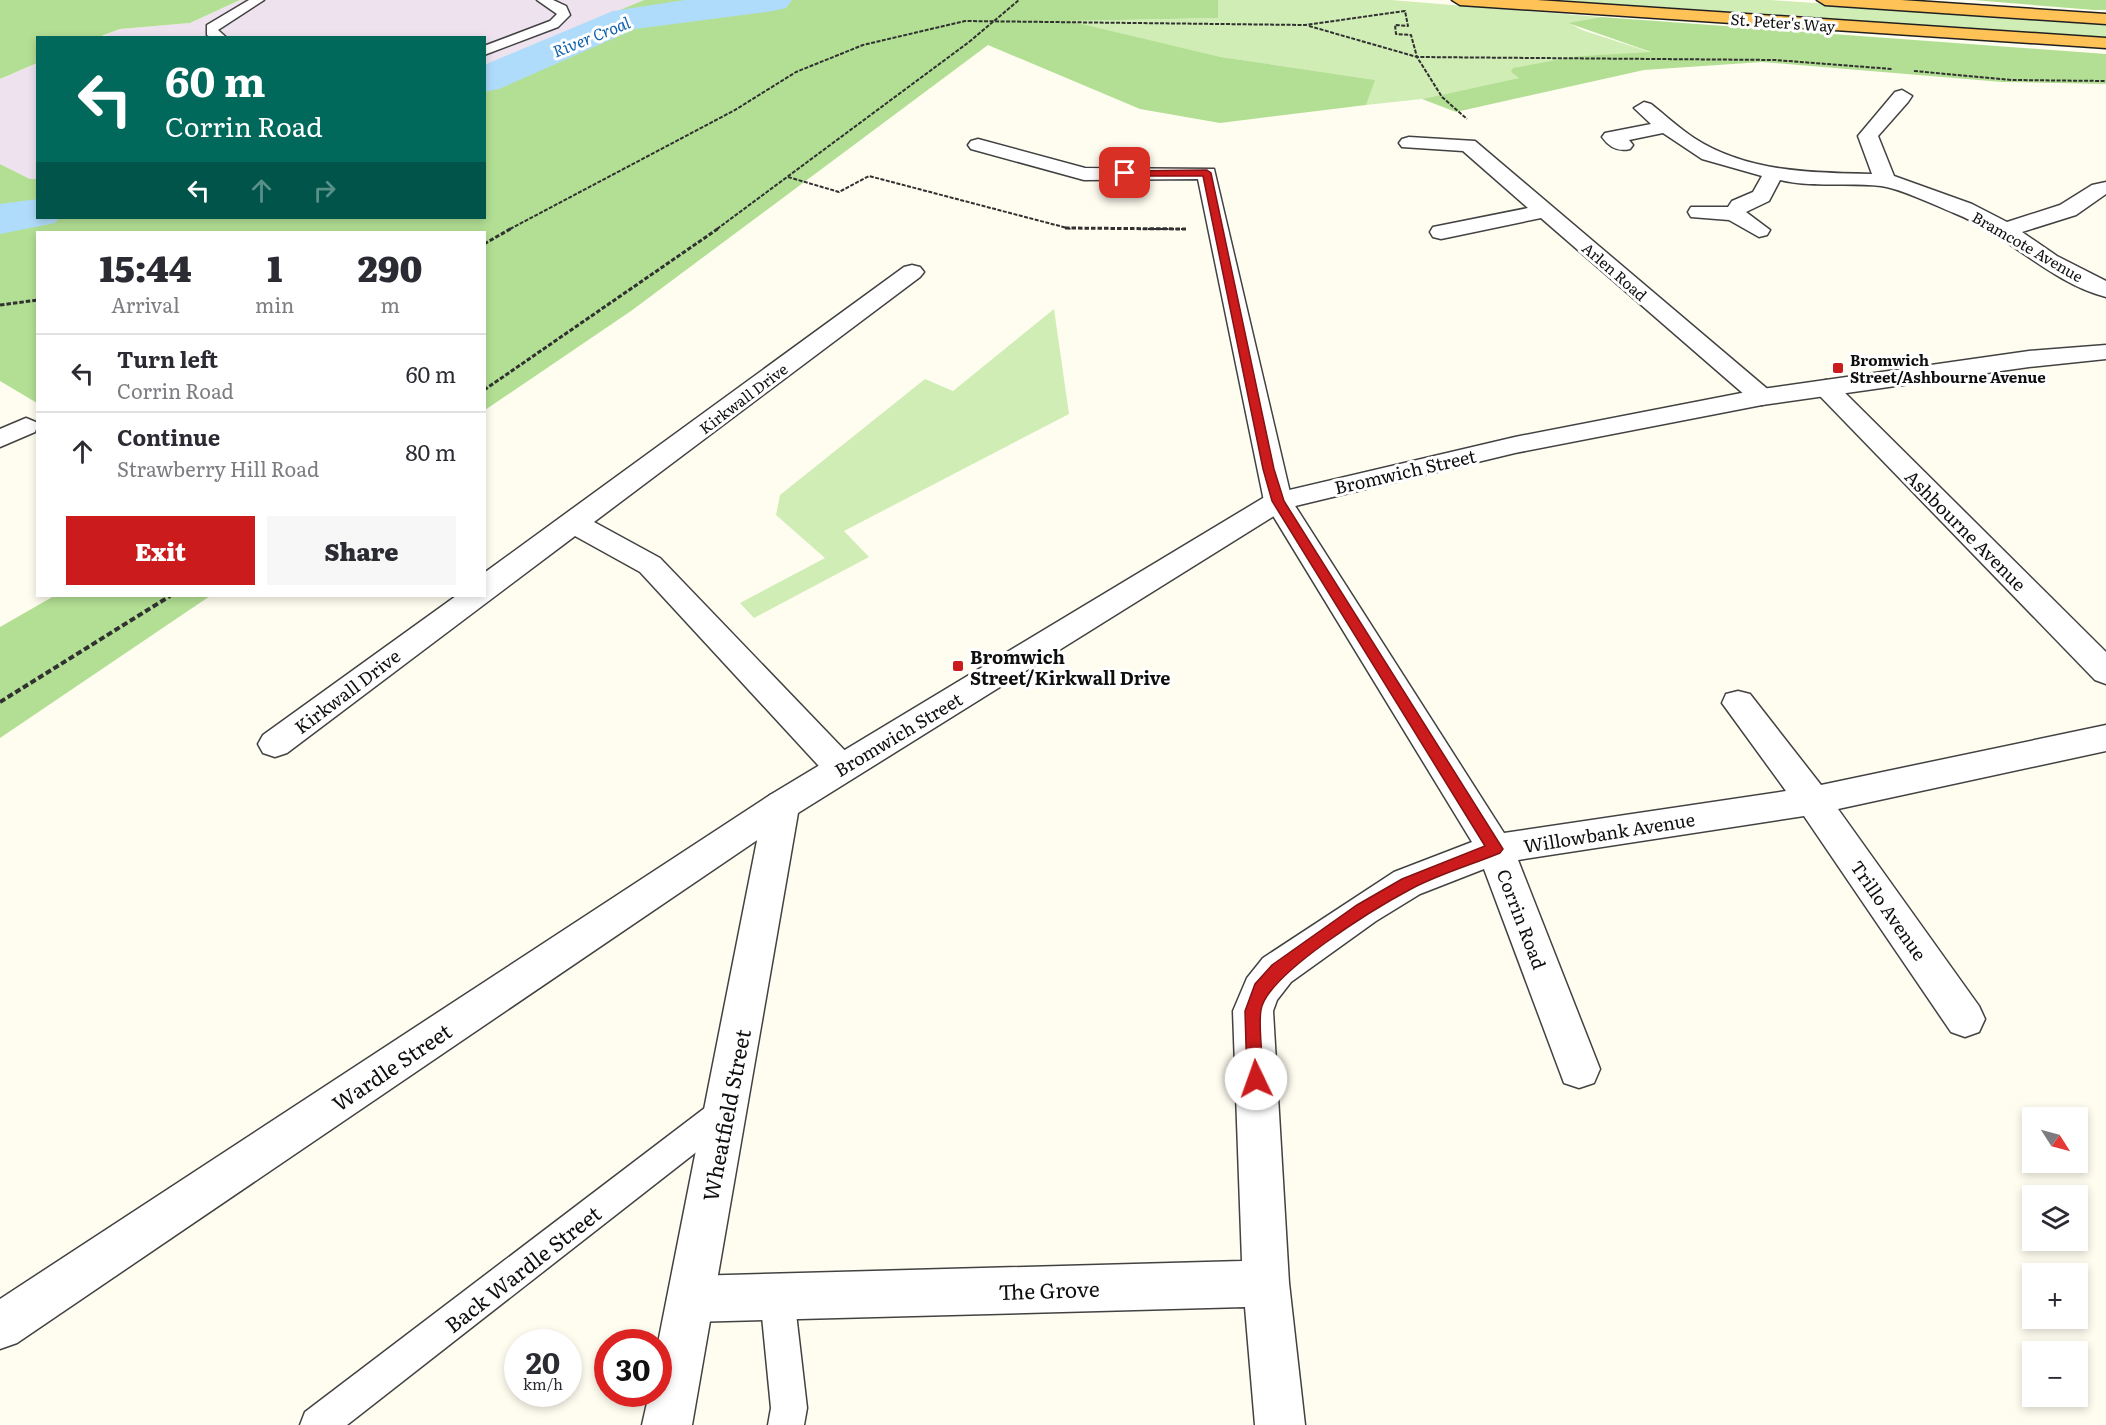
<!DOCTYPE html>
<meta charset="utf-8">
<style>
:root{--surface:#fff;--page:#f7f7f7;--text:#2b2b33;--muted:#7c7c81;--line:#e1e1e2;--accent:#cb1b1c}
body{margin:0;font-family:Literata,serif;background:var(--page);color:var(--text);height:100vh;display:flex;flex-direction:column;font-size:22px;white-space:nowrap}
*{box-sizing:border-box;margin:0}
p{font-size:20px;color:var(--muted)}
.icon{flex:none;width:33px;height:33px;fill:none;stroke:currentColor;stroke-width:2;stroke-linecap:round;stroke-linejoin:round}
.map{position:relative;flex:1;overflow:hidden}
.details{position:absolute;left:36px;top:231px;width:450px;height:366px;display:flex;flex-direction:column;background:var(--surface);border-radius:0px;box-shadow:0 3px 9px #0003}
.details>*{flex:none}
.guide{position:absolute;left:36px;top:36px;width:450px;height:183px;border-radius:0px;box-shadow:0 3px 9px #0003;background:#00695c;color:#fff;overflow:hidden}
.needle{width:39px;rotate:126deg}
.tools{position:absolute;left:2022px;top:1107px;display:grid;gap:12px}
.tools a{display:grid;place-items:center;width:66px;height:66px;border-radius:0px;background:var(--surface);box-shadow:0 3px 9px #0003;font-size:30px}
.speed{position:absolute;left:504px;top:1329px;display:flex;gap:12px;font-size:30px;font-weight:700;text-align:center}
.speed>*{display:grid;place-content:center;width:78px;height:78px;border-radius:50%;background:var(--surface);box-shadow:0 3px 9px #0003;line-height:1}
.speed small{font-size:15px;font-weight:400}
.speed .limit{border:9px solid #d22;background:#fff;color:#111}
.pin{position:absolute;display:grid;place-items:center;width:51px;height:51px;color:#fff;margin:-26px;border-radius:12px;box-shadow:0 3px 9px #0006}
.me{position:absolute;width:66px;margin:-33px;rotate:357deg;stroke-linejoin:round;filter:drop-shadow(0 0 4px #0008)}
.turn{display:flex;align-items:center;gap:21px;height:126px;padding:0 30px;font-size:27px}
.turn .icon{width:78px;height:78px;stroke-width:2.5}
.turn b{display:block;font-size:42px;line-height:51px}
.lanes{display:flex;align-items:center;height:57px;padding:0 30px;background:#0003;justify-content:center;gap:30px;direction:ltr}
.lanes .off{opacity:.35}
.eta{display:flex;justify-content:space-evenly;align-items:center;height:102px;text-align:center}
.eta b{font-size:36px;font-weight:800;line-height:42px}
.button{display:flex;gap:12px;margin-top:auto;padding:12px 30px}
.button a{flex:1;height:69px;border-radius:0px;background:var(--accent);color:#fff;font-size:24px;font-weight:800;line-height:69px;text-align:center}
.button a+a{background:var(--page);color:var(--text)}
ul{padding:0;list-style:none}
li{display:flex;align-items:center;gap:18px;height:78px;padding:0 30px;border-top:2px solid var(--line)}
li div{flex:1}
li b{display:block;font-size:22px}
li em{font-style:normal}
.map>svg:first-child{display:block}
.industrial{fill:#ede2ee}
.green{fill:#d1edb6}
.forest{fill:#b3df94}
.lines{fill:none;stroke-linecap:round;stroke-linejoin:round}
.river{fill:#b0dcfb;fill-rule:evenodd}
.service-casing{stroke:#424242;stroke-width:3}
.minor-casing{stroke:#424242;stroke-width:3}
.tertiary-casing{stroke:#424242;stroke-width:3}
.trunk-casing{stroke:#202020;stroke-width:3}
.path-far2{stroke:#313131;stroke-width:2;stroke-dasharray:4 1.5;stroke-linecap:butt}
.path-far1{stroke:#313131;stroke-width:3;stroke-dasharray:4.5 2;stroke-linecap:butt}
.path{stroke:#313131;stroke-width:4;stroke-dasharray:6 3;stroke-linecap:butt}
.service{fill:#fff;fill-rule:evenodd}
.minor{fill:#fff;fill-rule:evenodd}
.tertiary{fill:#fff;fill-rule:evenodd}
.trunk{fill:#ffc257;fill-rule:evenodd}
.path-bridge{stroke:#313131;stroke-width:2;stroke-dasharray:4 1.5;stroke-linecap:butt}
.route{fill:#cb1b1c;stroke:#841212;stroke-width:1.5}
.poi-dot{fill:#cb1b1c;stroke:#fff;stroke-width:2}
.labels{text-anchor:middle;dominant-baseline:central;stroke-width:6;stroke-linejoin:round;paint-order:stroke}
.far-street-label{font-size:15px;fill:#0f0f0f;stroke:#fff}
.far-poi-label{font-size:15px;font-weight:bold;fill:#0f0f0f;stroke:#fff;text-anchor:start}
.far-water-label{font-size:16px;font-style:italic;fill:#0d60ab;stroke:#fff}
.street-label{font-size:18px;fill:#0f0f0f;stroke:#fff}
.poi-label{font-size:18px;font-weight:bold;fill:#0f0f0f;stroke:#fff;text-anchor:start}
.near-street-label{font-size:21px;fill:#0f0f0f;stroke:#fff}
</style>
<div class="map">
<svg width="2106" height="1425" viewBox="0 0 2106 1425">
<rect width="100%" height="100%" fill="#fffdf0"/>
<g class="industrial">
<path d="M 240,0 L 644,0 L 485,66 L 484,38 L 99,38 L 120,29 L 190,23 Z"/>
<path d="M 37,63 L 37,179 L 30,179 L 0,164 L 0,79 Z"/>
</g>
<g class="green">
<path d="M 1218,0 L 1391,0 L 1601,17 L 1569,23 L 1582,30 L 1653,53 L 1579,56 L 1511,72 L 1520,78 L 1422,99 L 1366,105 L 1374,80 L 1221,57 L 1066,21 L 1218,18 Z"/>
<path d="M 1557,0 L 1770,0 L 2106,23 L 2106,37 Z"/>
<path d="M 1054,309 L 1069,414 L 844,531 L 869,557 L 754,618 L 740,603 L 825,558 L 776,515 L 780,495 L 925,379 L 953,391 Z"/>
</g>
<g class="forest">
<path d="M 0,0 L 240,0 L 190,23 L 120,29 L 99,37 L 38,38 L 37,63 L 0,79 Z"/>
<path d="M 644,0 L 1218,0 L 1218,18 L 1069,21 L 1221,57 L 1375,80 L 1366,105 L 1220,123 L 1140,109 L 988,45 L 631,311 L 485,410 L 484,232 L 38,232 L 37,403 L 0,381 L 0,164 L 30,179 L 37,179 L 38,218 L 484,218 L 485,66 Z"/>
<path d="M 1973,0 L 2106,0 L 2106,10 L 2094,10 Z"/>
<path d="M 1601,17 L 2106,54 L 2106,84 L 2002,82 L 1762,62 L 1644,70 L 1456,112 L 1422,99 L 1519,78 L 1511,72 L 1513,68 L 1579,56 L 1651,52 L 1568,23 Z"/>
<path d="M 54,596 L 210,596 L 0,738 L 0,627 Z"/>
</g>
<g class="lines">
<g class="river">
<path d="M 685,0 L 792,0 L 786,8 L 773,11 L 635,29 L 499,89 L 484,92 L 484,65 L 613,11 Z"/>
<path d="M 38,199 L 38,218 L 59,218 L 55,223 L 0,234 L 0,204 Z"/>
</g>
<g class="service-casing">
<g id="service">
<path d="M 249,0 L 264,0 L 218,30 L 227,38 L 212,38 L 207,35 L 207,25 Z"/>
<path d="M 537,0 L 553,0 L 566,6 L 570,15 L 558,27 L 484,55 L 484,46 L 550,21 L 557,14 Z"/>
<path d="M 725,1096 L 736,1101 L 740,1111 L 736,1121 L 347,1425 L 300,1425 L 305,1412 L 714,1101 Z"/>
<path d="M 777,1279 L 789,1284 L 794,1296 L 807,1408 L 804,1425 L 768,1425 L 771,1408 L 760,1296 L 765,1284 Z"/>
</g>
</g>
<g class="minor-casing">
<g id="minor">
<path d="M 1902,90 L 1912,96 L 1908,102 L 1878,136 L 1894,176 L 1972,204 L 2007,222 L 2060,205 L 2092,185 L 2106,182 L 2106,194 L 2076,215 L 2022,232 L 2057,256 L 2106,281 L 2106,297 C 2051,283 2007,234 1954,213 C 1934,205 1902,189 1881,186 C 1847,182 1814,188 1780,180 L 1769,201 L 1746,212 L 1770,230 L 1767,235 L 1759,237 L 1729,220 L 1691,217 L 1688,212 L 1691,207 L 1728,207 L 1732,201 L 1753,192 L 1762,176 L 1702,159 L 1663,133 L 1629,140 L 1633,145 L 1630,149 C 1618,152 1609,147 1602,137 L 1605,133 L 1651,124 L 1634,108 L 1644,102 L 1651,104 C 1665,115 1679,128 1694,138 C 1746,172 1812,173 1872,174 L 1858,136 L 1895,92 Z"/>
<path d="M 1409,137 L 1475,141 L 1771,392 L 1775,397 L 1771,402 L 1762,405 L 1753,402 L 1541,218 L 1441,239 L 1433,237 L 1430,232 L 1433,227 L 1528,208 L 1463,151 L 1402,147 L 1399,143 L 1402,139 Z"/>
<path d="M 978,139 L 1085,168 L 1214,169 L 1292,501 L 1504,833 L 1786,791 L 1722,703 L 1726,694 L 1738,691 L 1750,694 L 1821,785 L 2106,725 L 2106,751 L 1838,809 L 1979,1006 L 1985,1019 L 1979,1032 L 1965,1037 L 1951,1032 L 1804,816 L 1518,860 L 1600,1069 L 1594,1083 L 1579,1088 L 1564,1083 L 1484,869 L 1420,894 L 1376,921 L 1291,982 L 1277,1000 L 1273,1011 L 1289,1283 L 1305,1425 L 1255,1425 L 1245,1307 L 690,1322 L 674,1315 L 667,1299 L 674,1283 L 690,1276 L 1242,1261 L 1233,1011 L 1247,978 L 1263,958 L 1394,872 L 1472,842 L 1264,501 L 1198,179 L 1084,180 L 971,149 L 968,145 L 971,141 Z"/>
<path d="M 912,265 L 920,267 L 924,272 L 920,277 L 594,522 L 660,558 L 853,759 L 858,768 L 853,777 L 841,781 L 829,777 L 640,572 L 575,536 L 287,753 L 275,757 L 263,753 L 258,744 L 263,735 L 456,596 L 484,596 L 484,573 L 904,267 Z"/>
<path d="M 1826,380 L 1835,383 L 2106,652 L 2106,684 L 2095,680 L 1817,393 L 1813,388 L 1817,383 Z"/>
<path d="M 26,418 L 38,423 L 35,432 L 0,447 L 0,429 Z"/>
<path d="M 782,791 L 794,795 L 800,805 L 794,815 L 17,1343 L 0,1349 L 0,1299 L 770,795 Z"/>
</g>
</g>
<g class="tertiary-casing">
<path id="tertiary" d="M 2106,345 L 2106,359 L 2029,367 L 1762,405 L 1515,453 L 1287,508 L 798,813 L 692,1425 L 642,1425 L 649,1394 L 658,1394 L 658,1343 L 764,805 L 770,795 L 1268,495 L 1515,437 L 1762,389 L 2029,351 Z"/>
</g>
<g class="trunk-casing">
<g id="trunk">
<path d="M 1452,0 L 1537,0 L 2106,38 L 2106,48 L 1460,5 Z"/>
<path d="M 1817,0 L 1901,0 L 2106,14 L 2106,24 L 1825,5 Z"/>
</g>
</g>
<g class="path-far2">
<path d="M 1309,26 L 1417,57 L 1442,97 L 1467,119"/>
<path d="M 1914,71 L 2012,80 L 2106,81"/>
<path d="M 788,177 L 839,192 L 869,176 L 1071,229"/>
<path d="M 510,229 L 735,110 L 796,72 L 863,45 L 965,21 L 1305,25 L 1405,11 L 1408,26 L 1395,25 L 1396,34 L 1411,35 L 1417,57 L 1775,60 L 1892,69"/>
<path d="M 717,229 L 969,42"/>
<path d="M 1137,229 L 1186,229"/>
</g>
<g class="path-far1">
<path d="M 1065,228 L 1186,229"/>
<path d="M 484,244 L 512,228"/>
<path d="M 0,305 L 38,300"/>
<path d="M 484,390 L 719,228"/>
</g>
<path class="path" d="M 0,702 L 170,596"/>
<use href="#service" class="service"/>
<use href="#minor" class="minor"/>
<use href="#tertiary" class="tertiary"/>
<use href="#trunk" class="trunk"/>
<path class="path-bridge" d="M 969,42 L 1019,0"/>
</g>
<path class="route" d="M 1207,170 L 1211,173 L 1274,469 L 1284,501 L 1503,849 L 1500,853 C 1471,865 1439,874 1411,889 C 1377,907 1267,974 1261,1010 C 1258,1029 1263,1059 1264,1079 L 1262,1085 L 1256,1087 L 1250,1085 L 1247,1079 L 1245,1011 L 1255,984 L 1272,965 L 1357,905 L 1402,879 L 1485,846 L 1272,501 L 1263,469 L 1203,176 L 1125,176 L 1121,173 L 1125,171 Z"/>
<g class="poi-dot">
<rect x="1832" y="362" width="12" height="12" rx="3"/>
<rect x="952" y="660" width="12" height="12" rx="3"/>
</g>
<g class="labels">
<g class="far-street-label">
<text transform="translate(1783 22) rotate(4)">St. Peter's Way</text>
<text transform="translate(2028 246) rotate(30)">Bramcote Avenue</text>
<text transform="translate(1615 271) rotate(41)">Arlen Road</text>
<text transform="translate(743 398) rotate(-37)">Kirkwall Drive</text>
</g>
<g class="far-poi-label">
<text x="1850" y="359">Bromwich<tspan x="1850" dy="17">Street/Ashbourne Avenue</tspan></text>
</g>
<g class="far-water-label">
<text transform="translate(591 36) rotate(-22)">River Croal</text>
</g>
<g class="street-label">
<text transform="translate(1405 471) rotate(-13)">Bromwich Street</text>
<text transform="translate(1966 530) rotate(45)">Ashbourne Avenue</text>
<text transform="translate(347 691) rotate(-37)">Kirkwall Drive</text>
<text transform="translate(898 734) rotate(-31)">Bromwich Street</text>
<text transform="translate(1609 832) rotate(-9)">Willowbank Avenue</text>
<text transform="translate(1889 910) rotate(55)">Trillo Avenue</text>
<text transform="translate(1522 919) rotate(69)">Corrin Road</text>
</g>
<g class="poi-label">
<text x="970" y="656">Bromwich<tspan x="970" dy="21">Street/Kirkwall Drive</tspan></text>
</g>
<g class="near-street-label">
<text transform="translate(391 1066) rotate(-34)">Wardle Street</text>
<text transform="translate(725 1115) rotate(-79)">Wheatfield Street</text>
<text transform="translate(522 1268) rotate(-38)">Back Wardle Street</text>
<text transform="translate(1049 1289) rotate(-2)">The Grove</text>
</g>
</g>
</svg>
<div class="tools">
<a><svg class="needle" viewBox="-14 -14 28 28"><path d="M0-13l5 13h-10z" fill="#e53935"/><path d="M0 13l5-13h-10z" fill="#7c7c81"/></svg></a>
<a><svg class="icon" aria-label="layers" viewBox="0 0 24 24"><path d="M12 4l9 5-9 5-9-5zM3 14l9 5 9-5"/></svg></a>
<a>+</a>
<a>−</a>
</div>
<div class="speed"><div>20<small>km/h</small></div><div class="limit">30</div></div>
<div class="pin" style="left:1125px;top:173px;background:#d93025"><svg class="icon" aria-label="arrive" viewBox="0 0 24 24"><path d="M6 21V4h12l-3 4 3 4H6"/></svg></div>
<svg class="me" style="left:1256px;top:1079px" viewBox="-20 -20 40 40"><circle r="19" fill="#fff"/><path d="M0-13L10 11 0 6-10 11z" fill="#cb1b1c"/></svg>
<div class="guide">
<div class="turn"><svg class="icon" aria-label="left" viewBox="0 0 24 24"><path d="M17 20v-9H6M10 6l-5 5 5 5"/></svg><div><b>60 m</b>Corrin Road</div></div>
<div class="lanes"><svg class="icon" aria-label="left" viewBox="0 0 24 24"><path d="M17 20v-9H6M10 6l-5 5 5 5"/></svg><svg class="icon off" aria-label="ahead" viewBox="0 0 24 24"><path d="M12 20V5M6 11l6-6 6 6"/></svg><svg class="icon off" aria-label="right" viewBox="0 0 24 24"><path d="M7 20v-9h11M14 6l5 5-5 5"/></svg></div>
</div>
<section class="details">
<div class="eta">
<div><b>15:44</b><p>Arrival</p></div>
<div><b>1</b><p>min</p></div>
<div><b>290</b><p>m</p></div>
</div>
<ul>
<li><svg class="icon" aria-label="left" viewBox="0 0 24 24"><path d="M17 20v-9H6M10 6l-5 5 5 5"/></svg><div><b>Turn left</b><p>Corrin Road</p></div><em>60 m</em></li>
<li><svg class="icon" aria-label="ahead" viewBox="0 0 24 24"><path d="M12 20V5M6 11l6-6 6 6"/></svg><div><b>Continue</b><p>Strawberry Hill Road</p></div><em>80 m</em></li>
</ul>
<div class="button"><a>Exit</a><a>Share</a></div>
</section>
</div>
